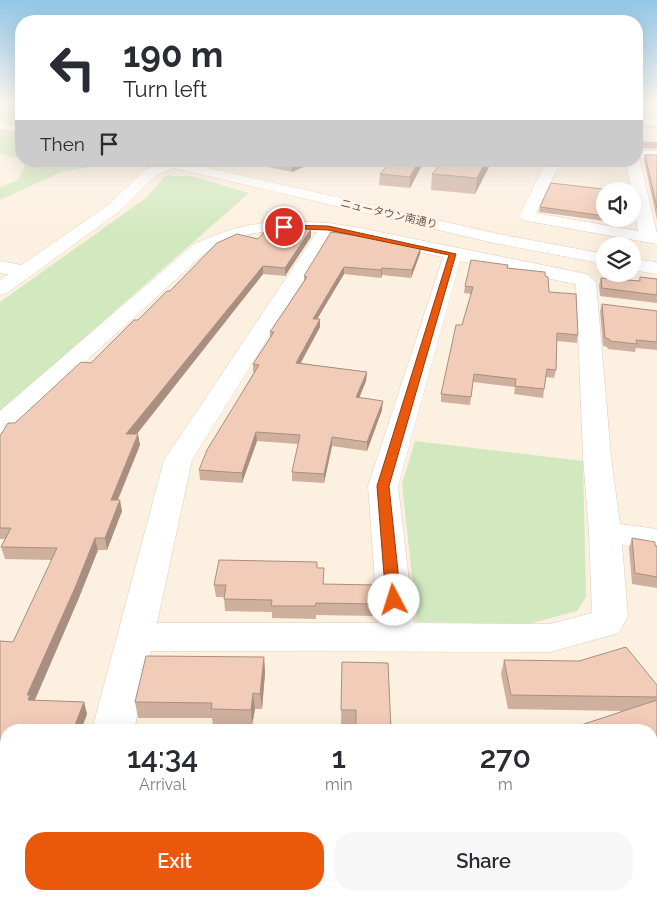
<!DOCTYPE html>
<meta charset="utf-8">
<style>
:root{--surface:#fff;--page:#f7f7f7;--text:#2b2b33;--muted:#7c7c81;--accent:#ea580c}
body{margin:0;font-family:Raleway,"Noto Sans JP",sans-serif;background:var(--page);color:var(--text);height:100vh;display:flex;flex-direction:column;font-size:19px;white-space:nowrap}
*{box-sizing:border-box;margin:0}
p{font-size:16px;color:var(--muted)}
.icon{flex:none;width:28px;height:28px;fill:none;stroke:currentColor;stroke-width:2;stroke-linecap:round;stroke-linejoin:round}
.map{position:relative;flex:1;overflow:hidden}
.sheet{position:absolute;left:0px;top:724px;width:658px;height:176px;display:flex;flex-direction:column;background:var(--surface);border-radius:20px 20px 0 0;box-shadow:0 5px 20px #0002}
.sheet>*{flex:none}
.guide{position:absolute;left:15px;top:15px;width:628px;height:152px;border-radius:20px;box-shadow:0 5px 20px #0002;background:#fff;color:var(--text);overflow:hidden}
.controls{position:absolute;left:596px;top:182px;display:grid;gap:10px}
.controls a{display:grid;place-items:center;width:45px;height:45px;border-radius:50%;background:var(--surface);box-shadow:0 5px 20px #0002;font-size:25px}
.pin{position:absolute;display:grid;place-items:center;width:42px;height:42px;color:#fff;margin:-21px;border:2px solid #fff;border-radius:50%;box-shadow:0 1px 5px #0007}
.me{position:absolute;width:55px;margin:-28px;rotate:355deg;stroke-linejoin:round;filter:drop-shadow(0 0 4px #0008)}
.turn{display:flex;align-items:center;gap:18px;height:105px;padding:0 25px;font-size:22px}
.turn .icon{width:65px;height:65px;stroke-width:2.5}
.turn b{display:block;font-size:35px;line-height:42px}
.then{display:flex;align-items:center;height:48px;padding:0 25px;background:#0003;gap:10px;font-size:19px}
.eta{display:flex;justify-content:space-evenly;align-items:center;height:85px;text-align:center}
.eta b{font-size:30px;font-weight:600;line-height:35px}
.button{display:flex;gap:10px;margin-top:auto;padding:10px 25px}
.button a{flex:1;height:58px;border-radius:20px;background:var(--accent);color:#fff;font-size:20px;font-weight:600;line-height:58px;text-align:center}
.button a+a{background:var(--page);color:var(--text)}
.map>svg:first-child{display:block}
.green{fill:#d2e9bf}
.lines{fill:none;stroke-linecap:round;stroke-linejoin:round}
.street-casing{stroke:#e0ccbc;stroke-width:1}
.secondary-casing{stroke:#e7cebc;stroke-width:1}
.street{fill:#fff;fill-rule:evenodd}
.secondary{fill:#fff;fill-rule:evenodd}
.wall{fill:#cfaf9e}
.shaded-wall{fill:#a98f81}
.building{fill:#f1ccb8;stroke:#a98f81}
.route{fill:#ea580c;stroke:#983908}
.labels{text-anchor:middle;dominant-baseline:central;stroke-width:4;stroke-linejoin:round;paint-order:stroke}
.far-street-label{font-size:11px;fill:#735548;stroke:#fff4e6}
</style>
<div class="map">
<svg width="657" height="899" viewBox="0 0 657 899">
<rect width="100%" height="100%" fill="#fcf0e0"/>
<g class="green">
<path d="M 0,105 L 21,105 L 21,160 L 0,153 Z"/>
<path d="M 636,108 L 657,117 L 657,129 L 636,130 Z"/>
<path d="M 25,161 L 123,161 L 61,172 L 0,200 L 0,187 L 18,180 L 26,162 Z"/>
<path d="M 165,176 L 191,176 L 249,193 L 0,412 L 0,302 L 146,198 Z"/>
<path d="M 415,441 L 583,461 L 586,597 L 577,611 L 528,624 L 417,622 L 402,484 Z"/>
</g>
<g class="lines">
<g class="street-casing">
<g id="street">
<path d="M 636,117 L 657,120 L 657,126 L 636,123 Z"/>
<path d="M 636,150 L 657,151 L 657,159 L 637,158 L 640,161 L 657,234 L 657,244 L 527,221 L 521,219 L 519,216 L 547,161 L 561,161 L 536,213 L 638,231 L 626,161 L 636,161 Z"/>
<path d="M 290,221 L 328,223 L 355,227 L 582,273 L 589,275 L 596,282 L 611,457 L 620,524 L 657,529 L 657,551 L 622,545 L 628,616 L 619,633 L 550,652 L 151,651 L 134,730 L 92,730 L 164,460 L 317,232 C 290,230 261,229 235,238 C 225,242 216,247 206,252 L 9,431 L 0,433 L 0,411 L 194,244 C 230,228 251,223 290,221 ZM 332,234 L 443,257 L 368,486 L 378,623 L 157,623 L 192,460 ZM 460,261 L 576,284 L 583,457 L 589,532 L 592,613 L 550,624 L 414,623 L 398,486 Z"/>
<path d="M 0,261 L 33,267 L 35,271 L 33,275 L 26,277 L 0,273 Z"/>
<path d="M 657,813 L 657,860 L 651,862 L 651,815 Z"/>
<rect x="289" y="894" width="50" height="5"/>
</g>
</g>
<g class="secondary-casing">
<g id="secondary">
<path d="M 0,122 L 21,127 L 21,133 L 0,128 Z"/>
<path d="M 153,161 L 178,161 L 494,233 L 605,254 L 605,264 L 494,243 L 174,168 L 156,175 L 120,211 L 7,293 L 0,295 L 0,280 L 108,205 L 146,169 L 158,165 Z"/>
<path d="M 632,259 L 657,262 L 657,274 L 632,270 Z"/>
</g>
</g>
<use href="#street" class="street"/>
<use href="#secondary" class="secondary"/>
</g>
<g class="wall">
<path d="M 642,142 L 657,143 L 657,149 L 642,148 Z"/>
<path d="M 645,155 L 657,155 L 657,220 L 644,160 Z"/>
<path d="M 249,161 L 317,161 L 292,172 L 249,163 Z"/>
<path d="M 424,161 L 410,188 L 379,185 L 380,174 Z"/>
<path d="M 444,161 L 492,161 L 475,194 L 431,190 L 432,174 Z"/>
<path d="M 605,191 L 605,219 L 613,219 L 612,222 L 539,212 L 540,207 Z"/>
<path d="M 311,229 L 311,237 L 285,276 L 263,274 L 137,434 L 140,445 L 118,500 L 122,511 L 107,550 L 98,550 L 78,600 L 35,700 L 84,702 L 87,714 L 81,730 L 6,730 L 6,805 L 0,805 L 0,641 L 13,642 L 52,560 L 5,559 L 1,547 L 5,539 L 0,539 L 0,436 L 15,423 L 91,363 L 170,291 L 258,239 Z"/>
<path d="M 395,244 L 420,254 L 411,278 L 382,275 L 381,278 L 344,274 L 317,319 L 320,327 L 301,363 L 367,372 L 366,381 L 359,398 L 382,410 L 367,451 L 332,446 L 324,483 L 292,481 L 292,472 L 298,444 L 257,441 L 242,483 L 200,480 L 199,470 L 254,372 L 253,372 L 253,364 L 270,338 L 270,332 L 304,281 L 304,276 Z"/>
<path d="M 507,268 L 545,276 L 549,292 L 578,335 L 577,343 L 557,341 L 556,370 L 554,378 L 546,377 L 543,398 L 514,394 L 515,387 L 473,382 L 470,405 L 441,402 L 441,394 L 471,294 L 464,293 L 465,286 Z"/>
<path d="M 640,277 L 657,279 L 657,303 L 600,296 L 599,285 L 601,278 L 639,281 Z"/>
<path d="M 602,304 L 657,311 L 657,350 L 636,348 L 635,352 L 608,349 L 607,347 L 603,346 L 600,311 Z"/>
<path d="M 632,538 L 657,546 L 657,588 L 632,584 L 629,548 Z"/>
<path d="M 317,568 L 324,584 L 376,604 L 375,616 L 316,615 L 316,619 L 272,618 L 272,612 L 225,611 L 224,597 L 216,597 L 214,585 Z"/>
<path d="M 264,657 L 265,673 L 262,709 L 255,709 L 252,725 L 213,725 L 212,718 L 138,718 L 135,702 Z"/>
<path d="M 504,660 L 657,685 L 657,774 L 655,775 L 652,772 L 651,730 L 576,730 L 578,726 L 623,711 L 508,709 L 501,674 Z"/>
<path d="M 342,662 L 391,730 L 355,730 L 355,726 L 341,726 Z"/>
<path d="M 657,861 L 657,889 L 651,880 L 651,867 L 654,862 Z"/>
</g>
<g class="shaded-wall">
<path d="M 317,161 L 292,172 L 292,162 Z"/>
<path d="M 419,161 L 424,161 L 410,188 L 410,177 Z"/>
<path d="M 486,161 L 492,161 L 475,194 L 477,178 Z"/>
<path d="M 311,229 L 311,237 L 285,276 L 285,268 Z"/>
<path d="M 421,247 L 420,254 L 411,278 L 412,270 Z"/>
<path d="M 263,266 L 263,274 L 128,445 L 126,434 Z"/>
<path d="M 344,267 L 344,274 L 313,326 L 313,319 Z"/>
<path d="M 382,268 L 382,275 L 381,278 L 381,270 Z"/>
<path d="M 320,319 L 320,327 L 296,371 L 296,363 Z"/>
<path d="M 367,372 L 366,381 L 356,406 L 356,397 Z"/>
<path d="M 383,401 L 382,410 L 367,451 L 367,442 Z"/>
<path d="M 256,432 L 257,441 L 242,483 L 242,473 Z"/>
<path d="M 138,434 L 140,445 L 113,511 L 111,500 Z"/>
<path d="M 332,437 L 332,446 L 324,483 L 324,474 Z"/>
<path d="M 120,500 L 122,511 L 107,550 L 105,538 Z"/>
<path d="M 95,538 L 98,550 L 78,600 L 33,704 L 28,700 L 27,695 Z"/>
<path d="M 264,657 L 265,673 L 262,709 L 260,694 Z"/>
<path d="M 253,693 L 255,709 L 252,725 L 251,710 Z"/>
<path d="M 84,702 L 87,714 L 81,730 L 73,730 Z"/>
<path d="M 657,758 L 657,761 L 652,772 L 651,772 L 651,760 Z"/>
</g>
<g class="building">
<path d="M 642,142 L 657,143 L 657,144 L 643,144 Z"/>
<path d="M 645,155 L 657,155 L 657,208 Z"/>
<path d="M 391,161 L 419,161 L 410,177 L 380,174 Z"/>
<path d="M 444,161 L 486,161 L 477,178 L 432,174 Z"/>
<path d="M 551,183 L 611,190 L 611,191 L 605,191 L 605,216 L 540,207 Z"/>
<path d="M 270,226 L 311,229 L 285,268 L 263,266 L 126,434 L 138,434 L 111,500 L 120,500 L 105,538 L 95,538 L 75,588 L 27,695 L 30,695 L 28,700 L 84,702 L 73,730 L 6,730 L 6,793 L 0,793 L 0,641 L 13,642 L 57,548 L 1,547 L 11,528 L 0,528 L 0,436 L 8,423 L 15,423 L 81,362 L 91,363 L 134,320 L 138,320 L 167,291 L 170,291 L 217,243 L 237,234 L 258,239 Z"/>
<path d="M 331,232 L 374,238 L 395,242 L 395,243 L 397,244 L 421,247 L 412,270 L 382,268 L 381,270 L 344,267 L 313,319 L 320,319 L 296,363 L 367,372 L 356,397 L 383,401 L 367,442 L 332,437 L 324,474 L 292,472 L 300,435 L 256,432 L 242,473 L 199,470 L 207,450 L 259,365 L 253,364 L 274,332 L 270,332 L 307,277 L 304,276 Z"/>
<path d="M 471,260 L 508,265 L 507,268 L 545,272 L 545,276 L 548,277 L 549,292 L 576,294 L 578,335 L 557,333 L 556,370 L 547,369 L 544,389 L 515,386 L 516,379 L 474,374 L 471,397 L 441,394 L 456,325 L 462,325 L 473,287 L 465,286 Z"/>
<path d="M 640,277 L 657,279 L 657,295 L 602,288 L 601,278 L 640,281 Z"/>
<path d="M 602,304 L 657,311 L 657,342 L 636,340 L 637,344 L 610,341 L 609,339 L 605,338 Z"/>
<path d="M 632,538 L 655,542 L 655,546 L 657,546 L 657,577 L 635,573 Z"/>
<path d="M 219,560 L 317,562 L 317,568 L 324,568 L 323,584 L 375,585 L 376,604 L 316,603 L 315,606 L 271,606 L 272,600 L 224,599 L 226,585 L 214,585 Z"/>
<path d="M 626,647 L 657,685 L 657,697 L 511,695 L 504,660 L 579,661 Z"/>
<path d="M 146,656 L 264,657 L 260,694 L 253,693 L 251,710 L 211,709 L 212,703 L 135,702 Z"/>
<path d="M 342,662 L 388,663 L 391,730 L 356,730 L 356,710 L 341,710 Z"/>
<path d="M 657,700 L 657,758 L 651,760 L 651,730 L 580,730 L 578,726 Z"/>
<path d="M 657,861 L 657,868 L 654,862 Z"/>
<path d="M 576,894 L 617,894 L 620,899 L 563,899 Z"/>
</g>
<linearGradient id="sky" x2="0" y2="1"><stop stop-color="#93c6e7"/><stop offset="0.45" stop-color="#fef8f1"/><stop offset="1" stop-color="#fef8f1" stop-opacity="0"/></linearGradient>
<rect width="657" height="231" fill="url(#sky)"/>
<path class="route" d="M 284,225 L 328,226 L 456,254 L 389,486 L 401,600 L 399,603 L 394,605 L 389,603 L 386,600 L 377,486 L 449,255 L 328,230 L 282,228 L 282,225 Z"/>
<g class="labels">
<g class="far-street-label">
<text transform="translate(389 214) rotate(13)">ニュータウン南通り</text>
</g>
</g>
</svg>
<div class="controls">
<a><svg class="icon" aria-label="sound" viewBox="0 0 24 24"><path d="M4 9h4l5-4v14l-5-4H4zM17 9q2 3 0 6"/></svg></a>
<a><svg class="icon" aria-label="layers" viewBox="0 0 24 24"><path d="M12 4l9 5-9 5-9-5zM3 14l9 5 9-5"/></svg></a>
</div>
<div class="pin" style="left:284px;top:227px;background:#d93025"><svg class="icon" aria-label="arrive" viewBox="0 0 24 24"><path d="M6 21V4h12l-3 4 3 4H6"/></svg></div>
<svg class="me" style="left:394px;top:600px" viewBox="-20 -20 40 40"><circle r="19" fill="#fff"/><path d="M0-13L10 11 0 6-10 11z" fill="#ea580c"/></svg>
<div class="guide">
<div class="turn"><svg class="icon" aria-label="left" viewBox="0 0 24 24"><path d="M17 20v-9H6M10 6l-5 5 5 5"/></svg><div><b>190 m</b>Turn left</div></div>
<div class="then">Then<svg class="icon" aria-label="arrive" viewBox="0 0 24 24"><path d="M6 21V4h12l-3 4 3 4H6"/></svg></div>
</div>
<section class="sheet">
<div class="eta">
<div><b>14:34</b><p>Arrival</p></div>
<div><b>1</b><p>min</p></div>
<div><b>270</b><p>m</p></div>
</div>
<div class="button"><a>Exit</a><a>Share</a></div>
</section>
</div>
